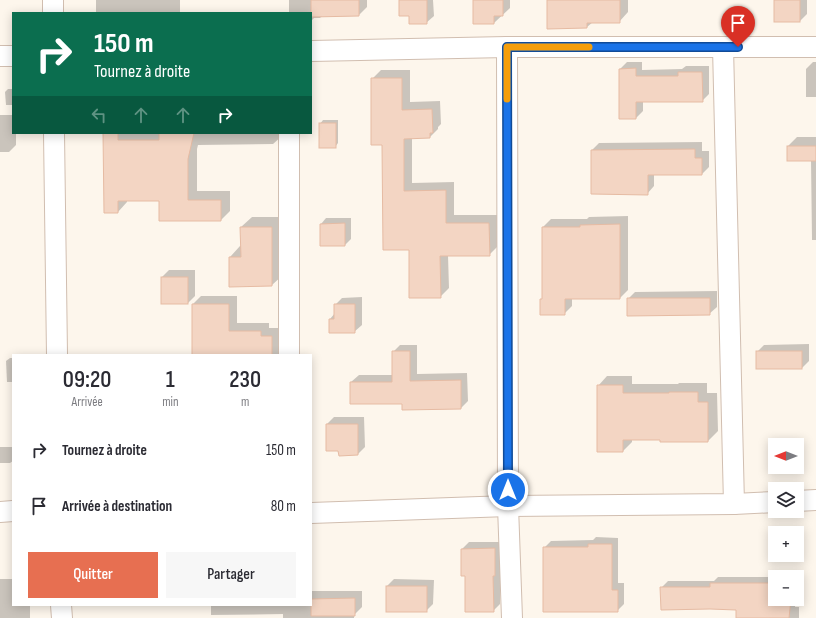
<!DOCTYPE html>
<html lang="fr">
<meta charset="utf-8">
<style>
:root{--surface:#fff;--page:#f7f7f7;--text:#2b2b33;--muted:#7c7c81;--accent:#e76f51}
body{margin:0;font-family:"Sofia Sans Condensed",sans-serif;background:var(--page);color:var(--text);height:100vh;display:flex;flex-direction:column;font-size:15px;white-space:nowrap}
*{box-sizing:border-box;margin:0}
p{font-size:13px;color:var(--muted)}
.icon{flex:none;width:22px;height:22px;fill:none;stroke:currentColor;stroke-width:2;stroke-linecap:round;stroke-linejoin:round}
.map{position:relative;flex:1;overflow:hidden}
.details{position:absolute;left:12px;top:354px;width:300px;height:252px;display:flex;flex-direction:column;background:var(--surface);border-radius:0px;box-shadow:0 2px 10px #0003}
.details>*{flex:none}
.hud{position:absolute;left:12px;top:12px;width:300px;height:122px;border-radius:0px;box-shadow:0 2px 10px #0003;background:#0b6e4f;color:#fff;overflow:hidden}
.needle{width:26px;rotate:270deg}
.buttons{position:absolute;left:768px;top:438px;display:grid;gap:8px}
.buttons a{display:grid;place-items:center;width:36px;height:36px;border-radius:0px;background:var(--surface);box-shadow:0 2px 10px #0003;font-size:20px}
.pin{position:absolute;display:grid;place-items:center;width:34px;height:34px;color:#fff;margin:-41px -17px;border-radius:50% 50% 50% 0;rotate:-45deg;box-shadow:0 0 4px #0007}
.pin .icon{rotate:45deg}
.me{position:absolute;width:44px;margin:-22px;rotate:0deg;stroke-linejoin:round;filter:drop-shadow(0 0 3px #0008)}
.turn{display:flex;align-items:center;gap:14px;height:84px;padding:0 16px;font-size:18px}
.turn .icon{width:52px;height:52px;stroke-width:2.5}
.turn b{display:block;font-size:28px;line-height:34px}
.lanes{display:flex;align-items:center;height:38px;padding:0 16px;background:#0003;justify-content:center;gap:20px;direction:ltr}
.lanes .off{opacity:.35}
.eta{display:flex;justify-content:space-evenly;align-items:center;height:68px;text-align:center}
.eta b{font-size:24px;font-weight:600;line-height:28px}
.cta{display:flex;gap:8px;margin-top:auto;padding:8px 16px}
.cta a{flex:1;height:46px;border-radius:0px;background:var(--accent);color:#fff;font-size:16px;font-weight:600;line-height:46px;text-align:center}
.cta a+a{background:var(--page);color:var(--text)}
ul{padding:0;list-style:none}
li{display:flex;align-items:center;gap:12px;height:56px;padding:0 16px}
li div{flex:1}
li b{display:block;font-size:15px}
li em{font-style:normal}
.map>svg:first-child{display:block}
.shadow{fill:#0003}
.building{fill:#f3d5c3;stroke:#e6bba3}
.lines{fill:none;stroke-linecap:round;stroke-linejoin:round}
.minor-casing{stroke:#d1beb0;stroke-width:22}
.minor{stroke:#fff;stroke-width:20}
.route-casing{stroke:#114b97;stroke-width:10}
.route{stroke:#1a73e8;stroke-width:7}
.slow{stroke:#f59e0b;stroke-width:7}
</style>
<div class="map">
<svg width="816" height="618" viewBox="0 0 816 618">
<rect width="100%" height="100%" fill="#fdf6ec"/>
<g class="shadow">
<rect x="96" y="0" width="84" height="13"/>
<path d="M 289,0 L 367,0 L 367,7 L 359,15 L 322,16 L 320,18 L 314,18 L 311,21 L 311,13 L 289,13 Z"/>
<path d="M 400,0 L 433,0 L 434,16 L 426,23 L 409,15 Z"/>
<path d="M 474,0 L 510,0 L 510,8 L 494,23 Z"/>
<path d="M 548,0 L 628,0 L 628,12 L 619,22 L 593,22 L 587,27 Z"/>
<path d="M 775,0 L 807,0 L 807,14 L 800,21 Z"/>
<path d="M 627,62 L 642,62 L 642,70 L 682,69 L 686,66 L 709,66 L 709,94 L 702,101 L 643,101 L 643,111 L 636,118 L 620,69 Z"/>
<path d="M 813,62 L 816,62 L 816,97 L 806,97 L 806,69 Z"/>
<path d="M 381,70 L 410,70 L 410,102 L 440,101 L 441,124 L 438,127 L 438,129 L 430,137 L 412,138 L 412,183 L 454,182 L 454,215 L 497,215 L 498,246 L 489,255 L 448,255 L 449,288 L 440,297 L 410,249 L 383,144 L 372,79 Z"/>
<path d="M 8,89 L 13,89 L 13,105 L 6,105 L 5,92 Z"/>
<path d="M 0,115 L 13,115 L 13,133 L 16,133 L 16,145 L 9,152 L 0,152 Z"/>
<path d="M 323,120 L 338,120 L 338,143 L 335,147 L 320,124 Z"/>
<path d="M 104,133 L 283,133 L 283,135 L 273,144 L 198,145 L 197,149 L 197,191 L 230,191 L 230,211 L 221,220 L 160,200 L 127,200 L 127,202 L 118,212 Z"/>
<path d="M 797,137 L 816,137 L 816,240 L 812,240 L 811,160 L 788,146 Z"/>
<path d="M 702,142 L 702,151 L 709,151 L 709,167 L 702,174 L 654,174 L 654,186 L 647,194 L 592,150 L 599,143 Z"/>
<path d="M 628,216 L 628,290 L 620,298 L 572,298 L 572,306 L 564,314 L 541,300 L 543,297 L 543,227 L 551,219 L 587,219 L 589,217 Z"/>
<path d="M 252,217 L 283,217 L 283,275 L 272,285 L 230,257 L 240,246 L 242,246 L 241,227 Z"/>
<path d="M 326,218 L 351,218 L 351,239 L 345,245 L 321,245 L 321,224 Z"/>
<path d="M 169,270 L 195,270 L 195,296 L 188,303 L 162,277 Z"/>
<path d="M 717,291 L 717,307 L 709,314 L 628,299 L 635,292 Z"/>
<path d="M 201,296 L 237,296 L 237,323 L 269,323 L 269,328 L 280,328 L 281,355 L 193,355 L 193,304 Z"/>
<path d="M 362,297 L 362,325 L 354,332 L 330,319 L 335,313 L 335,305 L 342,298 Z"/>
<path d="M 809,344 L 809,361 L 802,368 L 757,352 L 764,345 Z"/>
<path d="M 400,345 L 417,345 L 417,374 L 467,373 L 468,401 L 461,408 L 403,403 L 351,382 L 359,375 L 393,375 L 393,352 Z"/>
<path d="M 10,358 L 13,358 L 13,382 L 7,382 L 6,361 Z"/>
<path d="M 607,376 L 632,376 L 632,384 L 678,384 L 679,383 L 707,383 L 707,393 L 717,393 L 718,431 L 708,441 L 661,439 L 632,439 L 632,442 L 623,451 L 598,386 Z"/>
<path d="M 334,417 L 364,417 L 365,447 L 358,454 L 327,424 Z"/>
<path d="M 0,447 L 13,447 L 13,461 L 10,463 L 0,463 Z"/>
<path d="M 596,537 L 618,538 L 618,583 L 624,583 L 624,604 L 617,611 L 544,548 L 551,541 L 593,540 Z"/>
<path d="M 469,542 L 501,542 L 502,568 L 500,570 L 500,604 L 493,611 L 466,575 L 462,549 Z"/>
<path d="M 718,577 L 775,577 L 775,599 L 796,599 L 795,607 L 799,607 L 799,618 L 737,618 L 737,609 L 661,588 L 668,581 L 714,581 Z"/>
<path d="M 0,579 L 13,579 L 13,605 L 30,605 L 30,618 L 0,618 Z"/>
<path d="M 394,579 L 434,580 L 433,604 L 426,611 L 387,586 Z"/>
<path d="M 311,591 L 362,591 L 362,607 L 354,615 L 354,618 L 283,618 L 283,614 L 211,615 L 211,605 L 311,605 Z"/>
</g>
<g class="building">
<path d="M 311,0 L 359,0 L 359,16 L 311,17 Z"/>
<path d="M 399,0 L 427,0 L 427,24 L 409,24 L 409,16 L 399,16 Z"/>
<path d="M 473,0 L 503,0 L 503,16 L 494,16 L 494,24 L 473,24 Z"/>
<path d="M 547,0 L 620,0 L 620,23 L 587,23 L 587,28 L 547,29 Z"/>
<rect x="774" y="0" width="26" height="22"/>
<path d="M 636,68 L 636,76 L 678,76 L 678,72 L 702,72 L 703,102 L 636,102 L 636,119 L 619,119 L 619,69 Z"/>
<path d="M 371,78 L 402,78 L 402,110 L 432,109 L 433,133 L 430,133 L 430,138 L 404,139 L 404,191 L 446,190 L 446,223 L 489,223 L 490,256 L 440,256 L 441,298 L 409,298 L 409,250 L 383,250 L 382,145 L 371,145 Z"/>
<rect x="319" y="123" width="17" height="25"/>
<path d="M 103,133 L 118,133 L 118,140 L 159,140 L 159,133 L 194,133 L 188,159 L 188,200 L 221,200 L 221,221 L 159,221 L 159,201 L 118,201 L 118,213 L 104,213 Z"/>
<rect x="787" y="146" width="29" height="15"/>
<path d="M 695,149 L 695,158 L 702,158 L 702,175 L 648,175 L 648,195 L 591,194 L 591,150 Z"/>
<path d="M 345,223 L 345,246 L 320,246 L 320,224 Z"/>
<path d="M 620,224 L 620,299 L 565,299 L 565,315 L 540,315 L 540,299 L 542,299 L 542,227 L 580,227 L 580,225 Z"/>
<path d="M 240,227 L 272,227 L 272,286 L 229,287 L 229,257 L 241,257 Z"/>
<rect x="161" y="277" width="27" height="27"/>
<path d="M 627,298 L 710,298 L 710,315 L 627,316 Z"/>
<path d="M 192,304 L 229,304 L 229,331 L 261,331 L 261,336 L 272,336 L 272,355 L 192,355 Z"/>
<path d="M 334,304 L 355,304 L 355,333 L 329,333 L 329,319 L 334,319 Z"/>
<path d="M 392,351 L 410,351 L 410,381 L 461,380 L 461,409 L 402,410 L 402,404 L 350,404 L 350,382 L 392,382 Z"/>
<rect x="756" y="351" width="46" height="18"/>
<path d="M 597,385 L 623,385 L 623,393 L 669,393 L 669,392 L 698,392 L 698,402 L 708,402 L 708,442 L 660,442 L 660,440 L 623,440 L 623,452 L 597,452 Z"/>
<path d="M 326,424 L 358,424 L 358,455 L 339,456 L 338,451 L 326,451 Z"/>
<path d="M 588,544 L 612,544 L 612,590 L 618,590 L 618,612 L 543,612 L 543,547 L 588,547 Z"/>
<path d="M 495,548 L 495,576 L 493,576 L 494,612 L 465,612 L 465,576 L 461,576 L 461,549 Z"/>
<path d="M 710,583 L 775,583 L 775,599 L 791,599 L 789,618 L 736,618 L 736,610 L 710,609 L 661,610 L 660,587 L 710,587 Z"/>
<rect x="386" y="586" width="41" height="26"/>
<path d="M 355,598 L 355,616 L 311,616 L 311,599 Z"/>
</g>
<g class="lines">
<g class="minor-casing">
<g id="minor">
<path d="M 53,0 L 53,13"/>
<path d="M 507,47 L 508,506 L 512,618"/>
<path d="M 723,47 L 734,504"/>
<path d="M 311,51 L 507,47 L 816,47"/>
<path d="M 0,56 L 13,56"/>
<path d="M 54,133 L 57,355"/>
<path d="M 289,133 L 289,355"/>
<path d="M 797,501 L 816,500"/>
<path d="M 0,512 L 13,511"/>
<path d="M 311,513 L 508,506 L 734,504 L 775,502"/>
<path d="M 61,605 L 62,618"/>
</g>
</g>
<use href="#minor" class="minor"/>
</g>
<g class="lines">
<g class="route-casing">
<path id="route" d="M 508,490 L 507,47 L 738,47"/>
</g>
<use href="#route" class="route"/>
<path class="slow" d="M 507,99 L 507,47 L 589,47"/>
</g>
</svg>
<div class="buttons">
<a><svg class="needle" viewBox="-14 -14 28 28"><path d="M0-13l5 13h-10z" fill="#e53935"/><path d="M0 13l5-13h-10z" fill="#7c7c81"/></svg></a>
<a><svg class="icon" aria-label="layers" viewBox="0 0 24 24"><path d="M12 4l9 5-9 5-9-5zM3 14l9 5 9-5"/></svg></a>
<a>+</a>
<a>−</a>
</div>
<div class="pin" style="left:738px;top:47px;background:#d93025"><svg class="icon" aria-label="arrive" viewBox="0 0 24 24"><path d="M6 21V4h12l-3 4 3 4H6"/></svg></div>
<svg class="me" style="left:508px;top:490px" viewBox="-20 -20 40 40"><circle r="17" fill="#1a73e8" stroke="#fff" stroke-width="3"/><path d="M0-11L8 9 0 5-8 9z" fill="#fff"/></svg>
<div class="hud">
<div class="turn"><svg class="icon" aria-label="right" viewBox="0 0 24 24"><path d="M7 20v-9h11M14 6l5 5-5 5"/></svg><div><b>150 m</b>Tournez à droite</div></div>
<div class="lanes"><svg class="icon off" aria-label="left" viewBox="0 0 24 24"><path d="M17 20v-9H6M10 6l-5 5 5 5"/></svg><svg class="icon off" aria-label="ahead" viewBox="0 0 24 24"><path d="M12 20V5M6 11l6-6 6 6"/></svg><svg class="icon off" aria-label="ahead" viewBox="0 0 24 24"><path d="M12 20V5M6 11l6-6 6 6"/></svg><svg class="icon" aria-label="right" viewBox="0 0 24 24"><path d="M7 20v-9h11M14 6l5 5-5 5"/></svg></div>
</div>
<section class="details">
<div class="eta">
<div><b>09:20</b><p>Arrivée</p></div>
<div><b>1</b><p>min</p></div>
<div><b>230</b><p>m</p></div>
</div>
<ul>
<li><svg class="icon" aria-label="right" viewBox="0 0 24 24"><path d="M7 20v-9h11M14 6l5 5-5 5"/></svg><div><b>Tournez à droite</b></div><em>150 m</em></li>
<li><svg class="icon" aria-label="arrive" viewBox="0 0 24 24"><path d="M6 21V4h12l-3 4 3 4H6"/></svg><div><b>Arrivée à destination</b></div><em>80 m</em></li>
</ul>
<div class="cta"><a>Quitter</a><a>Partager</a></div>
</section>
</div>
